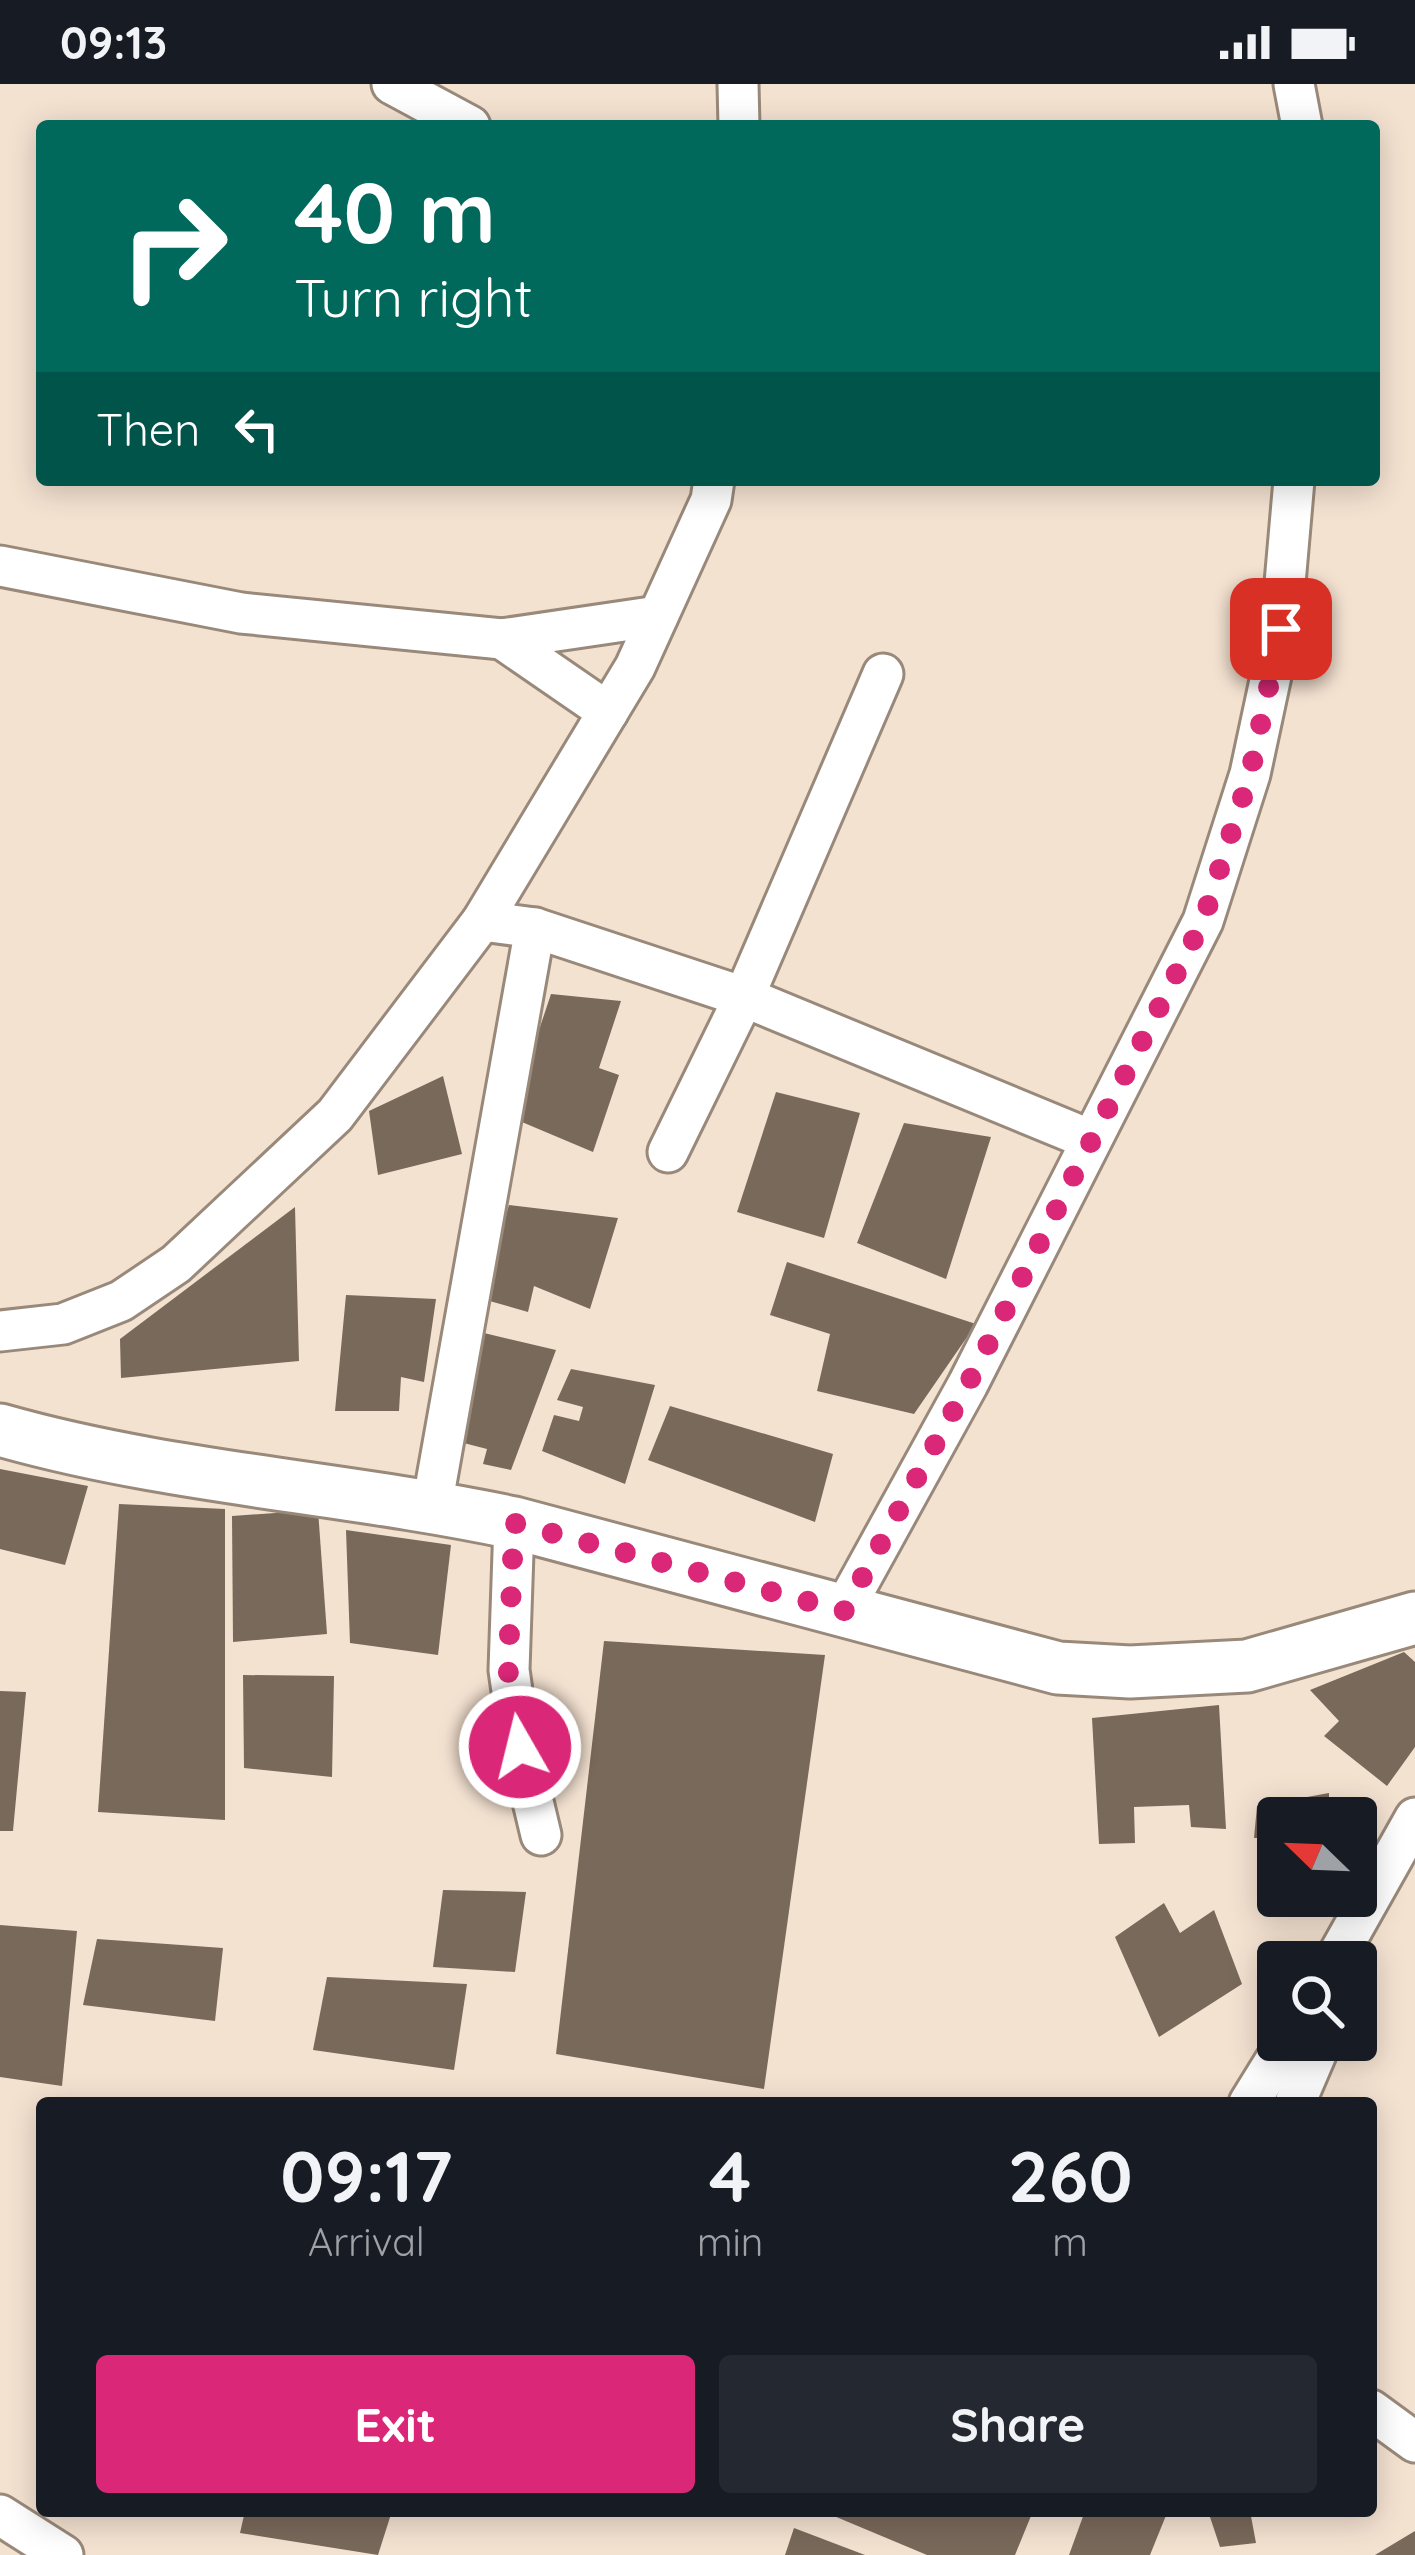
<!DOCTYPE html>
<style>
:root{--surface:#171b24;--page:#242831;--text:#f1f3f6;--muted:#9ea1a6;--accent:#db2777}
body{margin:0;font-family:Quicksand,sans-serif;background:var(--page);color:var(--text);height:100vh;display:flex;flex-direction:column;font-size:45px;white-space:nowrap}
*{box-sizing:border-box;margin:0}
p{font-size:39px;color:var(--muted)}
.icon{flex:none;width:66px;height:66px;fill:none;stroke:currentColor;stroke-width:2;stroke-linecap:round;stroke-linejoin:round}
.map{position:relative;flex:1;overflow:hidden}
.sheet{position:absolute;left:36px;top:2013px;width:1341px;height:420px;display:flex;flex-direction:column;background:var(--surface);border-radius:12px;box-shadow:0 6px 30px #0003}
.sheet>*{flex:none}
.guide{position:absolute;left:36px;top:36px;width:1344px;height:366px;border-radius:12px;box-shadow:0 6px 30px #0003;background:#00695c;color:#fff;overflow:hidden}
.needle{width:78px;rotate:293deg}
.fabs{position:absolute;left:1257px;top:1713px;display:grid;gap:24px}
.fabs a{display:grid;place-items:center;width:120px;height:120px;border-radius:12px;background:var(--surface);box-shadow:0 6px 30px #0003;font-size:60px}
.pin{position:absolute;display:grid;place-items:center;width:102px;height:102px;color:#fff;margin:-51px;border-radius:24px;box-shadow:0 6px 18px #0006}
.me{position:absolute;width:132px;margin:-66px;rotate:352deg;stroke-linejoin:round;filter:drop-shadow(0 0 9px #0008)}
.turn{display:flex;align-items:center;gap:42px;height:252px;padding:0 60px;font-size:54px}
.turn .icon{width:156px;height:156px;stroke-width:2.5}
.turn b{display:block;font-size:84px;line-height:102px}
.then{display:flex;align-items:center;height:114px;padding:0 60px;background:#0003;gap:24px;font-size:45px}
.eta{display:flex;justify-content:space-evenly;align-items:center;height:204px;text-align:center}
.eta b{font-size:72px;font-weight:700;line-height:84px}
.action{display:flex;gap:24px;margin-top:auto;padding:24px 60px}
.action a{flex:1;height:138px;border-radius:12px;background:var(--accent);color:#fff;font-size:48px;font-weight:700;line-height:138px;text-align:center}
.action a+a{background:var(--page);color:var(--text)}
.status{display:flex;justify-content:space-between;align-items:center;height:84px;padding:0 60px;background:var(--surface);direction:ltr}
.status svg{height:33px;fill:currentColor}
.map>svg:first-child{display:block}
.building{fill:#79695b}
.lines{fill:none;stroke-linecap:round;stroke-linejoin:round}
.minor-casing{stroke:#99897a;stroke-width:45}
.tertiary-casing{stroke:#99897a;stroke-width:57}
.minor{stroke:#fff;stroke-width:39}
.tertiary{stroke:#fff;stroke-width:51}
.route{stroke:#db2777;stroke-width:21;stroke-dasharray:0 37.8}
</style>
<div class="status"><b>09:13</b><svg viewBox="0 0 49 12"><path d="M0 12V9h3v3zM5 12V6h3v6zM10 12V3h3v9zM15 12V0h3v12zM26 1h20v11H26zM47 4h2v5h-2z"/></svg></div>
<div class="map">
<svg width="1415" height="2471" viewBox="0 0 1415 2471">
<rect width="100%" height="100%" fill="#f4e2d1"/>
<g class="building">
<path d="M 551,910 L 621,917 L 599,984 L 619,991 L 593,1068 L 510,1033 Z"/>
<path d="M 443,992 L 462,1070 L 378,1091 L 369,1027 Z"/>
<path d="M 776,1008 L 860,1029 L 824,1154 L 737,1128 Z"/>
<path d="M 904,1039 L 991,1053 L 946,1195 L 857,1159 Z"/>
<path d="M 509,1121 L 618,1134 L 590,1225 L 534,1202 L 528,1228 L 479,1214 Z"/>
<path d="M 295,1123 L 299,1277 L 121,1294 L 120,1255 Z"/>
<path d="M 787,1178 L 976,1240 L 914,1330 L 817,1307 L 830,1250 L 770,1231 Z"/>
<path d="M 346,1211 L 436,1215 L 424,1298 L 401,1293 L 399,1327 L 335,1327 Z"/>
<path d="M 484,1249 L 556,1266 L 511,1386 L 483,1380 L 487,1365 L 452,1356 Z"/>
<path d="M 571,1285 L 655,1301 L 625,1400 L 542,1367 L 554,1331 L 579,1337 L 583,1323 L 557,1316 Z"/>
<path d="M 670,1322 L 833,1370 L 815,1438 L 648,1376 Z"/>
<path d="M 0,1385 L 88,1402 L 65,1481 L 0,1465 Z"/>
<path d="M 119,1420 L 225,1425 L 225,1736 L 98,1728 Z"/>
<path d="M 318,1426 L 327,1550 L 233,1558 L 232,1432 Z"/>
<path d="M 346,1446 L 451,1461 L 438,1571 L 350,1559 Z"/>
<path d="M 604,1557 L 825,1571 L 764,2005 L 556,1970 Z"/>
<path d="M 1404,1568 L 1415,1578 L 1415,1663 L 1387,1702 L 1324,1652 L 1339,1637 L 1310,1606 Z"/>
<path d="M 243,1591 L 334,1592 L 332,1693 L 244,1684 Z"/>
<path d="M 0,1607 L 26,1608 L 13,1747 L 0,1747 Z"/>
<path d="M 1219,1621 L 1226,1745 L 1191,1743 L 1189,1721 L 1134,1723 L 1135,1759 L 1099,1760 L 1092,1634 Z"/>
<path d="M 1329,1709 L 1329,1734 L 1278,1734 L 1278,1779 L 1270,1779 L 1269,1754 L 1254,1754 L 1257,1722 Z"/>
<path d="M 443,1806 L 526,1808 L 515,1888 L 433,1883 Z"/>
<path d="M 1164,1819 L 1180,1849 L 1214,1826 L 1242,1900 L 1159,1953 L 1115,1853 Z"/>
<path d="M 0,1841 L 77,1847 L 62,2002 L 0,1993 Z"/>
<path d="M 97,1855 L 223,1864 L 215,1937 L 83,1921 Z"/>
<path d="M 327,1893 L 467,1900 L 454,1986 L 313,1966 Z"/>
<path d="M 245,2427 L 392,2427 L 378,2471 L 240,2449 Z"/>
<path d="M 822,2427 L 1033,2427 L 1015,2471 L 927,2471 Z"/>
<path d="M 1085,2427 L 1159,2427 L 1167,2429 L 1150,2471 L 1069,2471 Z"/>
<path d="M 1208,2427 L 1250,2427 L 1256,2459 L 1220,2463 Z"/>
<path d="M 794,2444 L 865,2471 L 785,2471 Z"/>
<path d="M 1415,2447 L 1415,2471 L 1375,2471 Z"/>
</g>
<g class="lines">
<g class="minor-casing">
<g id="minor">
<path d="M 392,0 L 470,42"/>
<path d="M 738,0 L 739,42"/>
<path d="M 1294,0 L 1302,42"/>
<path d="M 0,482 L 241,529 L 502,555 L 658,532"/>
<path d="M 502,555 L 608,628"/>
<path d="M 482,837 L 535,844 L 744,913 L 1091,1056"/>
<path d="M 668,1068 L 744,913 L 883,590"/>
<path d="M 0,1247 L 63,1240 L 121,1217 L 176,1180 L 335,1031 L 482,837 L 635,583 L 711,416 L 714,396"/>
<path d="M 432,1422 L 535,844"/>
<path d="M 514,1439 L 509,1586 L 520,1663 L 541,1751"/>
<path d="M 843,1527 L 968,1300 L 1203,837 L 1250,690 L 1281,545 L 1294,396"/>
<path d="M 1334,1878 L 1415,1734"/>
<path d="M 1249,2019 L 1288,1956"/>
<path d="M 1295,2019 L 1322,1956"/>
<path d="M 1371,2326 L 1415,2358"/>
<path d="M 0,2431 L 63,2471"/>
</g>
</g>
<g class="tertiary-casing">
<path id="tertiary" d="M 0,1346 C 168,1394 344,1403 514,1439 L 1058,1584 L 1130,1588 L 1247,1582 L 1415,1534"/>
</g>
<use href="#minor" class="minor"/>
<use href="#tertiary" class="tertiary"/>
</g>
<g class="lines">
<path class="route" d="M 520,1663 L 508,1586 L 514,1439 L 844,1527 L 968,1300 L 1203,837 L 1250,690 L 1281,545"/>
</g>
</svg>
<div class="fabs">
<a><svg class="needle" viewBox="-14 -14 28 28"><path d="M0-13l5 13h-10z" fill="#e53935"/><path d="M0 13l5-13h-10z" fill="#9ea1a6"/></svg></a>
<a><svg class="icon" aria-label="search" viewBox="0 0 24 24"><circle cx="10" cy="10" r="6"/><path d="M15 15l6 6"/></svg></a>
</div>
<div class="pin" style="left:1281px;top:545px;background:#d93025"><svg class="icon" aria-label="arrive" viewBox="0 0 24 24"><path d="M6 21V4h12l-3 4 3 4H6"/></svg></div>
<svg class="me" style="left:520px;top:1663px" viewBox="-20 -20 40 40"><circle r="17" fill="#db2777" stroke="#fff" stroke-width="3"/><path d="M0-11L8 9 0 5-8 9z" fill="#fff"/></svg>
<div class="guide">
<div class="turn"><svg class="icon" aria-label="right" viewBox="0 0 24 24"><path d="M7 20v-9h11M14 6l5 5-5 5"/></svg><div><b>40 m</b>Turn right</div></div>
<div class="then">Then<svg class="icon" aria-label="left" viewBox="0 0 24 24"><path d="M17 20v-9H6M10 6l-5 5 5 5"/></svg></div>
</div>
<section class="sheet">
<div class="eta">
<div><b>09:17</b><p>Arrival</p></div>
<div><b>4</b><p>min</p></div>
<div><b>260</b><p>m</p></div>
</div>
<div class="action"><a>Exit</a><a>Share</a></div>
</section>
</div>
